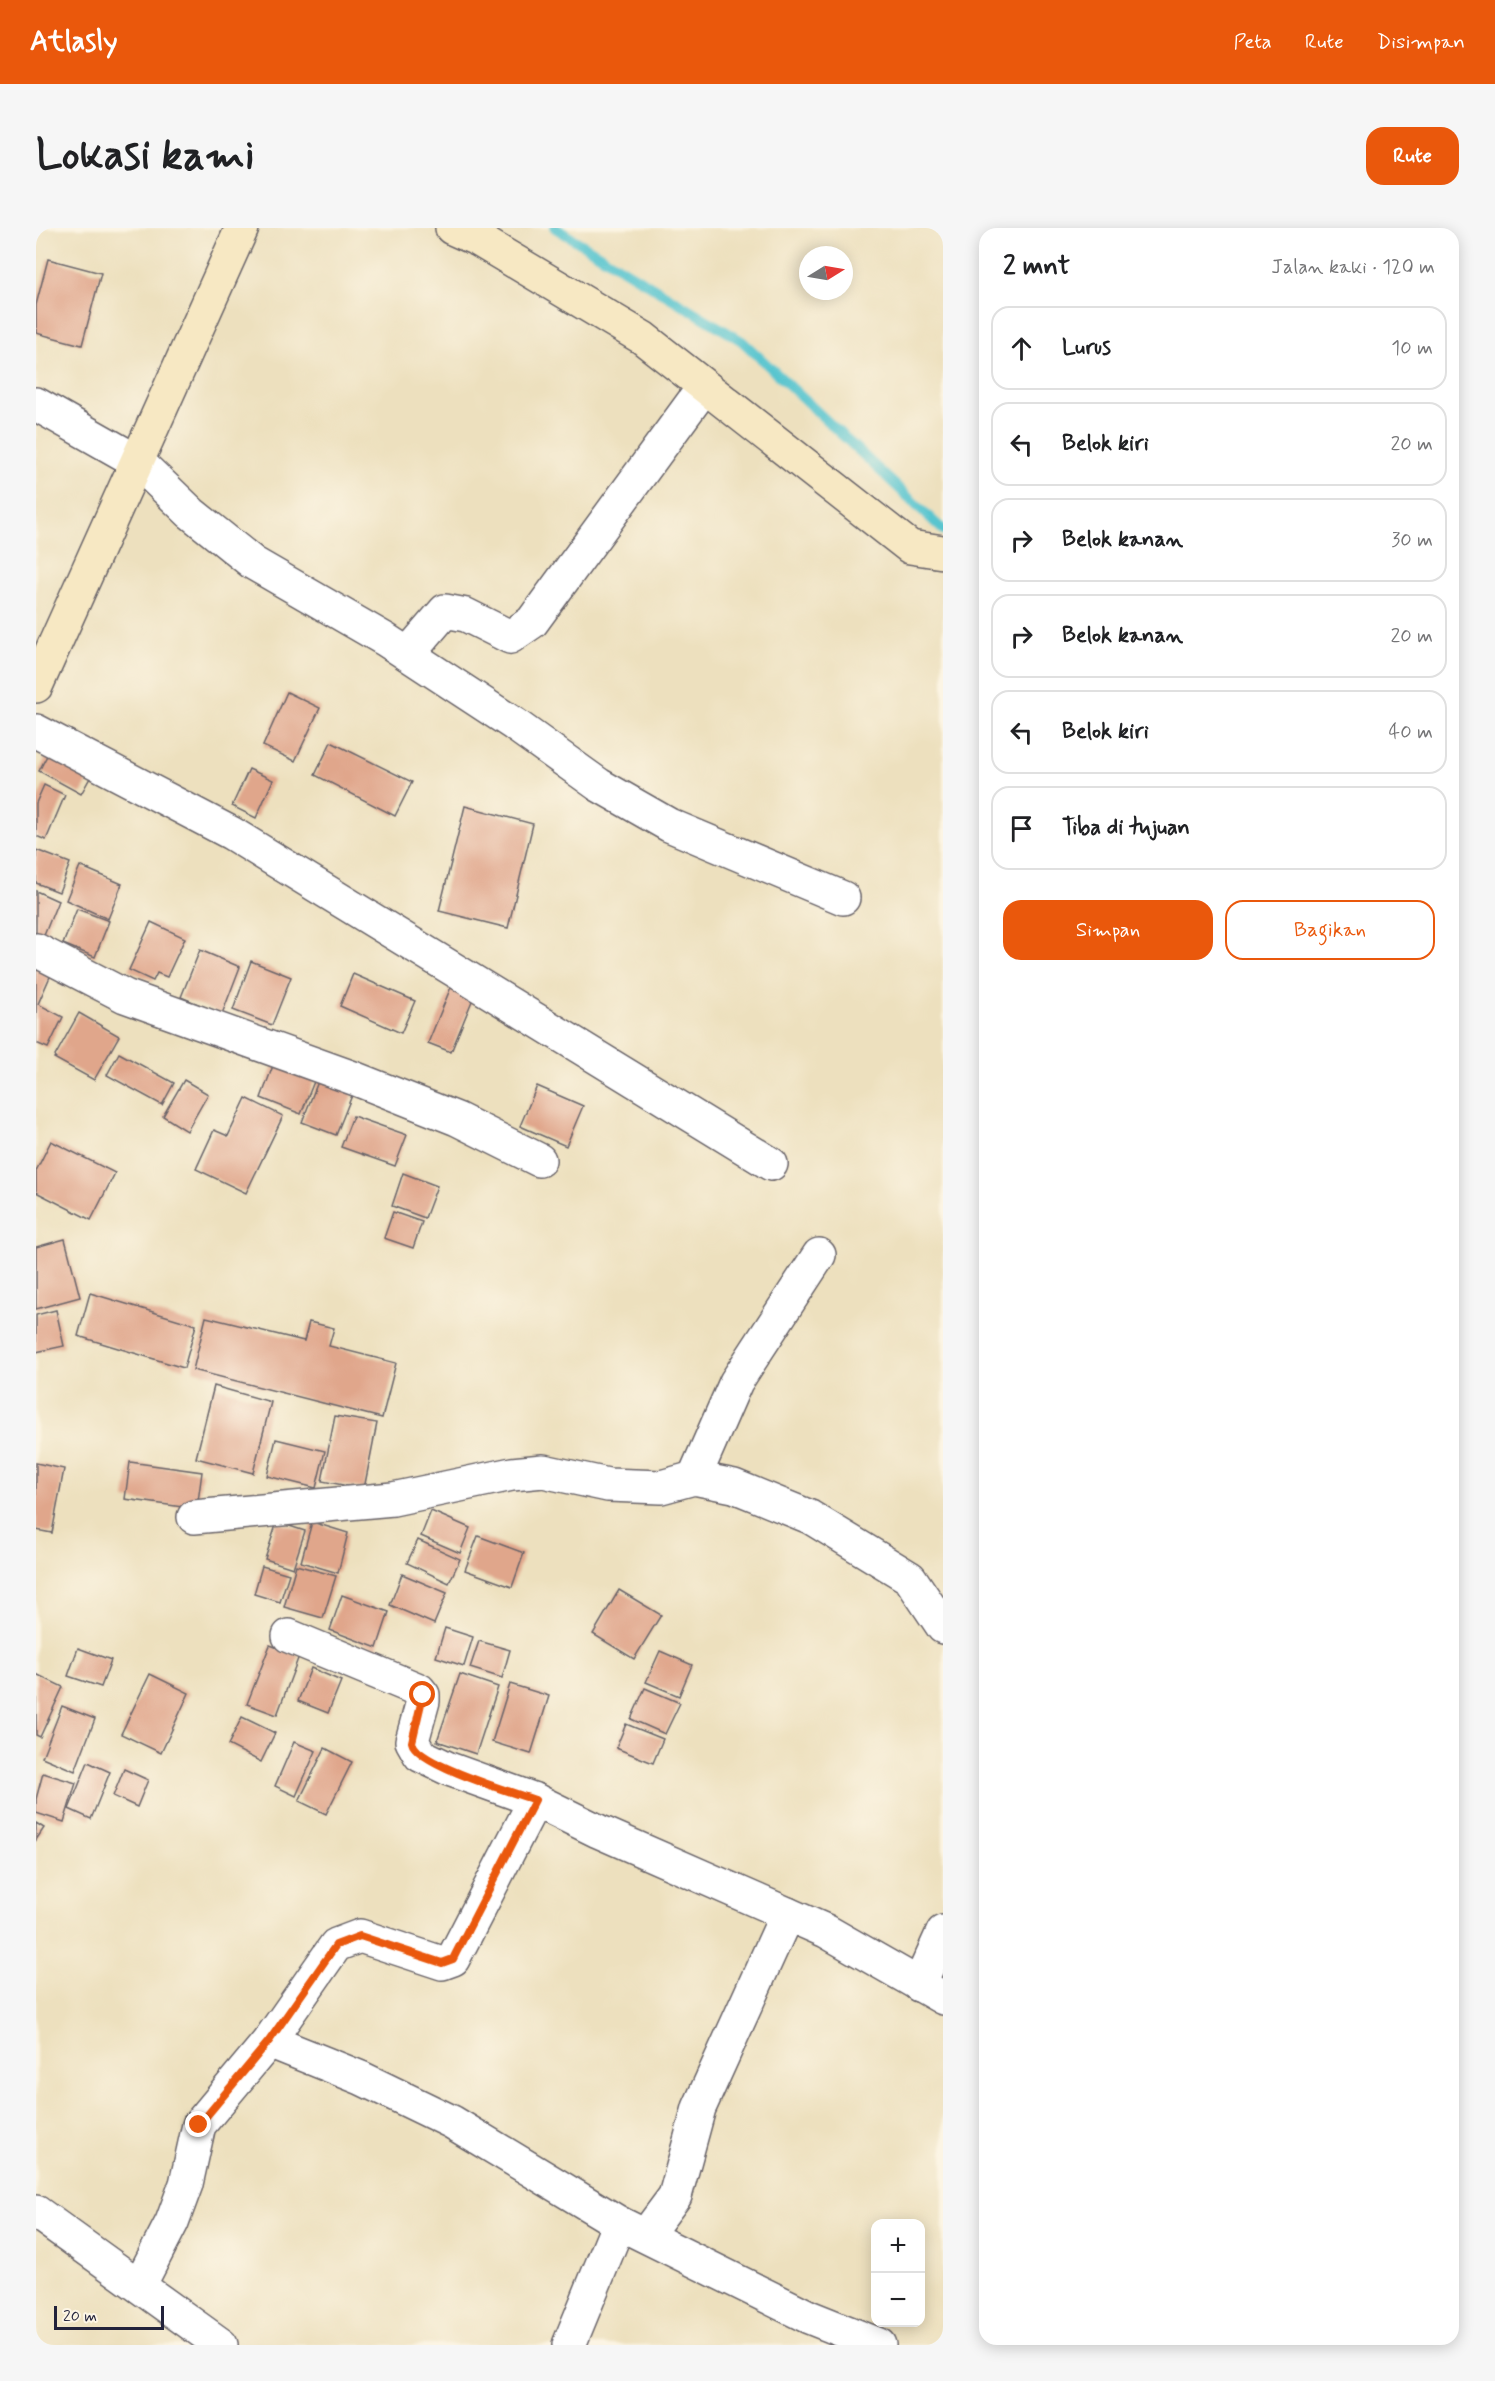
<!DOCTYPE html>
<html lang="id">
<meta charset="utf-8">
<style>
body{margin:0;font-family:Mynerve,sans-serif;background:#f6f6f6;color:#202124}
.controls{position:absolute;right:18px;bottom:18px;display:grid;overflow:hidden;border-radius:12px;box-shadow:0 3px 15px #0003}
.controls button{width:54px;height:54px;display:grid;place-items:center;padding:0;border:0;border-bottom:2px solid #e0e0e0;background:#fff;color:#202124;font:30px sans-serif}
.compass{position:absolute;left:763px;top:18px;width:54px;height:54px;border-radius:50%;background:#fff;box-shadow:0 3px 15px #0003;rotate:79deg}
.scale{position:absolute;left:18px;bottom:15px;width:110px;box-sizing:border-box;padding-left:6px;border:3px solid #22223b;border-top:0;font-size:16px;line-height:21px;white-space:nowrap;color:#22223b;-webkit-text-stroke:4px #fcf5e5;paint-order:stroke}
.stop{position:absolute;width:18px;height:18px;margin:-14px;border:4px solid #ea580c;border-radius:50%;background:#fff}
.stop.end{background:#ea580c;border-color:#fff;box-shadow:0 2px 6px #0008}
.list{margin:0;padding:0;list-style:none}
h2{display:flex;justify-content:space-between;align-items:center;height:78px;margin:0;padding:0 24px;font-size:26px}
h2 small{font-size:20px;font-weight:400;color:#757577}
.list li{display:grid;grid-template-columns:39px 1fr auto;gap:18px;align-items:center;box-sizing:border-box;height:84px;margin:0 12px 12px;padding:0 12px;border:2px solid #e0e0e0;border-radius:18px}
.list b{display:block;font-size:22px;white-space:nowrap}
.list em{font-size:20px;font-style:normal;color:#757577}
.actions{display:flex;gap:12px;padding:18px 24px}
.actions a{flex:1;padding:14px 0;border:2px solid #ea580c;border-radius:18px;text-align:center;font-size:21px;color:#ea580c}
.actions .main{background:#ea580c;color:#fff}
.icon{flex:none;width:33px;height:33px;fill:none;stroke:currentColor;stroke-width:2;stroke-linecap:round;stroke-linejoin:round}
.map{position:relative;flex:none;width:907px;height:2117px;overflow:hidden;border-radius:18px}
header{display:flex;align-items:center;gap:36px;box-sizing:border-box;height:84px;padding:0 30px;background:#ea580c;color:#fff}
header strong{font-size:28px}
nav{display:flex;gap:33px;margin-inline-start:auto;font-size:21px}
.intro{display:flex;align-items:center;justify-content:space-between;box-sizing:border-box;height:144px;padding:0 36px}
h1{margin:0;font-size:42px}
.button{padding:15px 27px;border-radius:18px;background:#ea580c;color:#fff;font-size:21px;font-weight:700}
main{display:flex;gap:36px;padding:0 36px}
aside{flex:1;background:#fff;border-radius:18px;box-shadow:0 3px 15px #0003}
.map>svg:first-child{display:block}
</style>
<header>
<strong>Atlasly</strong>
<nav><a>Peta</a><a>Rute</a><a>Disimpan</a></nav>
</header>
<div class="intro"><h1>Lokasi kami</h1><a class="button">Rute</a></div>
<main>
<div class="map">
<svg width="907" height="2117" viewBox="0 0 907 2117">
<rect width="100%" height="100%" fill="#fcf5e5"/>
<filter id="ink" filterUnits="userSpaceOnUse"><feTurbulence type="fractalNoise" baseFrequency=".0167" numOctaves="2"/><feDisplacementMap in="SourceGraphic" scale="12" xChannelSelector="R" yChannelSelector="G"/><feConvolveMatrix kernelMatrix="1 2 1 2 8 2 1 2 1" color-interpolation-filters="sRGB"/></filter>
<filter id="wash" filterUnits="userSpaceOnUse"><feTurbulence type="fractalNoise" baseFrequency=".008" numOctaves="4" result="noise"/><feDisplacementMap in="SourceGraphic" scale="24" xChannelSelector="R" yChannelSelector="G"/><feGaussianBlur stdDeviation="1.35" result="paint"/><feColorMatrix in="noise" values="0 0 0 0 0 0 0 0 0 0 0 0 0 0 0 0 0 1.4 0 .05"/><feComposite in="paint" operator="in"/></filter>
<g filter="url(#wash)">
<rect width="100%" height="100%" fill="#ede0be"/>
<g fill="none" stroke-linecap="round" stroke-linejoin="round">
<!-- stream -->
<path stroke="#58c5cf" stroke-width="10" d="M519 0 706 113 907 302"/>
</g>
<g id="blocks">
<!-- building -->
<g fill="#e0a68b">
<path d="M12 31 65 45 46 117 0 105V77Z"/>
<path d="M251 464 284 480 259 533 227 518Z"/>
<path d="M295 514 376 554 359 588 279 547Z"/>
<path d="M17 516 60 539 45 566 3 543Z"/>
<path d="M213 541 237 552 220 590 196 578Z"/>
<path d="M8 557 29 567 10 612 0 608V575Z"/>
<path d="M429 578 497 596 472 700 403 683Z"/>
<path d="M0 622 34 635 23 664 0 655Z"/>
<path d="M44 638 86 656 72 691 30 672Z"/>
<path d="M0 663 22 673 7 710 0 707Z"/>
<path d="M41 681 73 693 59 729 27 716Z"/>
<path d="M115 694 149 710 131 749 121 745 117 753 93 742Z"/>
<path d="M164 722 204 739 186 786 145 769Z"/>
<path d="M0 727 20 735 2 776 27 789 12 820 0 815Z"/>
<path d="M215 733 255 749 236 797 197 782Z"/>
<path d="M317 746 379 773 365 805 304 778Z"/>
<path d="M415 759 438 768 415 824 392 815Z"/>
<path d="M43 785 83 808 58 852 18 830Z"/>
<path d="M83 825 138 855 126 877 71 847Z"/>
<path d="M238 835 279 851 265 886 225 870Z"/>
<path d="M287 841 321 855 300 907 266 894Z"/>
<path d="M148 852 172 866 151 903 127 888Z"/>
<path d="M501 858 547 878 530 918 484 898Z"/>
<path d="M210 870 247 888 210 965 160 941 178 902 192 908Z"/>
<path d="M317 888 371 907 359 938 305 919Z"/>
<path d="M15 913 79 945 55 992 0 964V943Z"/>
<path d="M367 945 401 958 389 990 356 978Z"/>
<path d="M357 984 386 994 377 1020 348 1010Z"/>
<path d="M29 1011 44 1069 0 1081V1019Z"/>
<path d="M54 1065 160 1097 148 1140 42 1108Z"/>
<path d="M20 1082 28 1118 0 1124V1087Z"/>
<path d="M170 1089 268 1113 273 1094 298 1100 293 1118 360 1135 346 1190 157 1142Z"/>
<path d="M178 1158 235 1174 217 1245 160 1230Z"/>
<path d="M299 1188 341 1195 328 1261 286 1253Z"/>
<path d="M240 1211 289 1223 280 1260 231 1248Z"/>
<path d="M94 1234 166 1244 161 1281 89 1271Z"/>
<path d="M0 1235 28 1241 16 1305 0 1302Z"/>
<path d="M395 1283 434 1300 424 1325 385 1308Z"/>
<path d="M241 1294 269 1303 257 1340 229 1331Z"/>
<path d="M276 1294 312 1305 302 1345 265 1334Z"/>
<path d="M442 1308 488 1325 476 1359 429 1342Z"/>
<path d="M382 1312 424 1331 413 1355 371 1335Z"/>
<path d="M260 1337 300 1348 287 1390 248 1379Z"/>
<path d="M226 1338 253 1346 244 1374 218 1366Z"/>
<path d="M366 1346 411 1365 398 1396 354 1377Z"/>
<path d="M583 1362 625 1387 598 1431 557 1406Z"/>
<path d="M306 1367 353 1384 341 1420 294 1402Z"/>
<path d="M409 1400 437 1409 428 1438 400 1429Z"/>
<path d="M443 1413 474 1422 466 1450 434 1440Z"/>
<path d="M234 1417 263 1428 241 1487 211 1476Z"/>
<path d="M42 1420 75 1432 65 1459 32 1448Z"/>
<path d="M624 1423 656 1437 643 1468 610 1454Z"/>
<path d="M275 1440 305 1453 292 1485 262 1473Z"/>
<path d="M0 1446 27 1459 4 1509 0 1507Z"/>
<path d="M114 1446 153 1465 125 1525 85 1506Z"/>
<path d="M424 1446 462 1459 440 1526 401 1513Z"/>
<path d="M474 1456 513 1468 495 1526 456 1514Z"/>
<path d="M609 1460 644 1475 629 1506 595 1491Z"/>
<path d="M26 1478 59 1491 39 1543 6 1529Z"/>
<path d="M206 1489 239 1505 225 1534 192 1517Z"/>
<path d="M590 1496 627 1511 617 1535 580 1520Z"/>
<path d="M258 1514 280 1523 260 1568 239 1558Z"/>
<path d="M289 1520 316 1534 290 1586 263 1573Z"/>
<path d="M52 1534 74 1544 55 1591 33 1581Z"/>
<path d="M88 1541 112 1552 101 1579 77 1568Z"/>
<path d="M7 1545 40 1555 28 1594 0 1585V1571Z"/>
<path d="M0 1595 8 1600 0 1612Z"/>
</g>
</g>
</g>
<g filter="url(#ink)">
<use href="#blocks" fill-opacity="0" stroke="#696469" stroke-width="1.5"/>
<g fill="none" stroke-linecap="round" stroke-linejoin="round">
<!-- street casing -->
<g stroke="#696469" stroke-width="36">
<g id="street">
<path d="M0 176 102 234 155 285 217 335 350 412 478 496 563 557 633 597 807 670"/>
<path d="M372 426 409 383 430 387 474 409 496 394 668 159"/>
<path d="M0 503 195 605 735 936"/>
<path d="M0 722 89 768 320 851 421 891 503 932"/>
<path d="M658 1250 700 1154 783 1027"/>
<path d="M158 1289 357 1271 476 1246 507 1243 572 1257 625 1259 658 1250 698 1258 774 1289 874 1350 907 1399"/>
<path d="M253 1408 383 1462 387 1467V1473L376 1513 384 1527 413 1541 499 1572 562 1603 790 1703 907 1770"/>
<path d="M883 1757 907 1704"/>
<path d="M233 1813 325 1850 416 1894 583 1995 773 2089 843 2117"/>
<path d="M0 1984 185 2117"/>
<path d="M610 2007 639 1968 663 1880 751 1686"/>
<path d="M104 2056 136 1994 150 1956 163 1897 233 1813 300 1717 324 1708 406 1735 417 1731 499 1572"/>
<path d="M533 2117 583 1995"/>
</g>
</g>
<!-- secondary casing -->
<g stroke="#696469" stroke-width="36">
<g id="secondary">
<path d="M416 0 443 12 607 110 874 319 907 324"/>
<path d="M0 458 206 0"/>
</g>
</g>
<!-- street -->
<use href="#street" stroke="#fff" stroke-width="33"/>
<!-- secondary -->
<use href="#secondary" stroke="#f7e8c3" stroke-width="33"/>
</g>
</g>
<g fill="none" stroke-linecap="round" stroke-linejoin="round" filter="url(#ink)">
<!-- route -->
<path stroke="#ea580c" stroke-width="8" d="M163 1897 233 1813 300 1717 324 1708 406 1735 417 1731 420 1725 499 1572C475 1564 380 1536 376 1514L387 1467"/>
</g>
</svg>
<div class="controls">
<button>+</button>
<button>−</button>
</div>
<svg class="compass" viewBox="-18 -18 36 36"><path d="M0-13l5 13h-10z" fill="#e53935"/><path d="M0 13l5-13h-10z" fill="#757577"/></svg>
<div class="scale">20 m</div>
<div class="stop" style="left:387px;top:1467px"></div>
<div class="stop end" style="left:163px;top:1897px"></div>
</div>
<aside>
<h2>2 mnt<small>Jalan kaki · 120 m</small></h2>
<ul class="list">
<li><svg class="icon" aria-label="ahead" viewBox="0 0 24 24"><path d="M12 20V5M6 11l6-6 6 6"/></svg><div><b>Lurus</b></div><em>10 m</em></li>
<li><svg class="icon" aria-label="left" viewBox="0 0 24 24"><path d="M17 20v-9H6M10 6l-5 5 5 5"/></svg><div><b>Belok kiri</b></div><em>20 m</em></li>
<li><svg class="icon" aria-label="right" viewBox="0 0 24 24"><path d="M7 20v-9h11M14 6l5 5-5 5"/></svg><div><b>Belok kanan</b></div><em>30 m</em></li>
<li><svg class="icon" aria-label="right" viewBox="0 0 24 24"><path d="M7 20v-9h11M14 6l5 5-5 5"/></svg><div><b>Belok kanan</b></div><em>20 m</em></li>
<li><svg class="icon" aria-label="left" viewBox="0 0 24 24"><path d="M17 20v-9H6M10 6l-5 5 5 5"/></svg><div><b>Belok kiri</b></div><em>40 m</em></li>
<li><svg class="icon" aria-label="arrive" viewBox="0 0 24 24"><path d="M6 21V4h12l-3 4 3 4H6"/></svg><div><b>Tiba di tujuan</b></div></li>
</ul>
<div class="actions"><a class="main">Simpan</a><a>Bagikan</a></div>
</aside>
</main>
